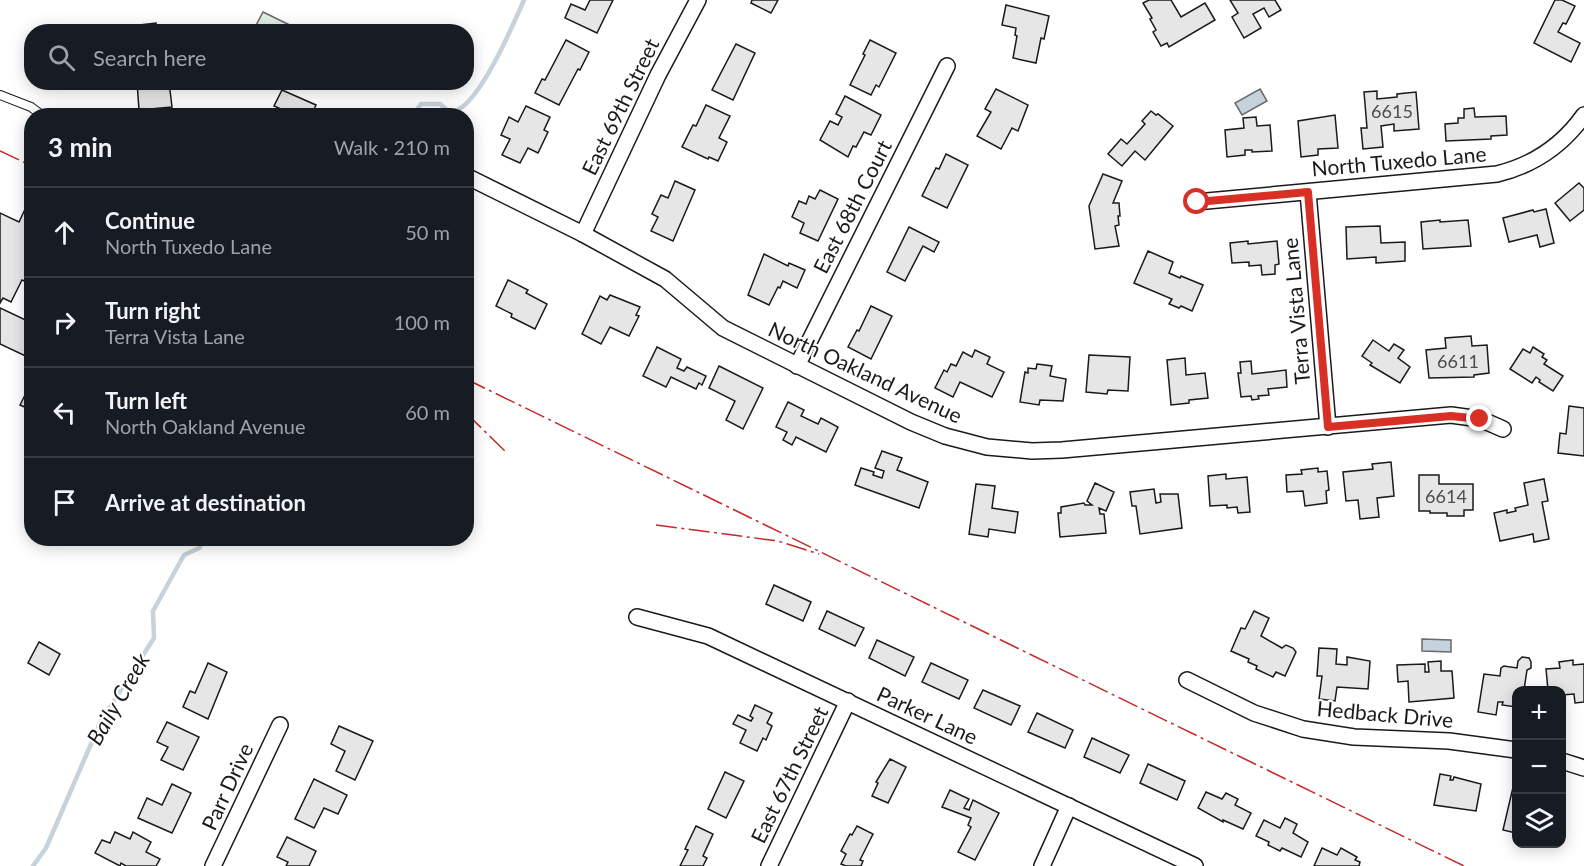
<!DOCTYPE html>
<meta charset="utf-8">
<style>
body{margin:0;font-family:Lato,sans-serif;background:#20242c;color:#f1f3f6}
.controls{position:absolute;right:18px;bottom:18px;display:grid;overflow:hidden;border-radius:12px;box-shadow:0 3px 15px #0003}
.controls button{width:54px;height:54px;display:grid;place-items:center;padding:0;border:0;border-bottom:2px solid #363941;background:#171b24;color:#f1f3f6;font:30px sans-serif}
.stop{position:absolute;width:18px;height:18px;margin:-14px;border:4px solid #d93025;border-radius:50%;background:#fff}
.stop.end{background:#d93025;border-color:#fff;box-shadow:0 2px 6px #0008}
.list{margin:0;padding:0;list-style:none}
h2{display:flex;justify-content:space-between;align-items:center;height:78px;margin:0;padding:0 24px;font-size:26px}
h2 small{font-size:20px;font-weight:400;color:#9ea1a6}
.list li{display:grid;grid-template-columns:39px 1fr auto;gap:18px;align-items:center;box-sizing:border-box;height:90px;padding:0 24px;border-top:2px solid #363941}
.list b{display:block;font-size:22px;white-space:nowrap}
.list p{margin:0;font-size:20px;white-space:nowrap;color:#9ea1a6}
.list em{font-size:20px;font-style:normal;color:#9ea1a6}
.icon{flex:none;width:33px;height:33px;fill:none;stroke:currentColor;stroke-width:2;stroke-linecap:round;stroke-linejoin:round}
.map{position:relative;flex:none;width:1584px;height:866px;overflow:hidden}
.search{position:absolute;background:#171b24;box-shadow:0 3px 15px #0003;left:24px;top:24px;width:450px;height:66px;display:flex;align-items:center;gap:15px;box-sizing:border-box;padding:0 21px;border-radius:24px;color:#9ea1a6;font-size:22px}
.panel{position:absolute;background:#171b24;box-shadow:0 3px 15px #0003;left:24px;top:108px;width:450px;height:438px;border-radius:24px}
.map>svg:first-child{display:block}
</style>
<div class="map">
<svg width="1584" height="866" viewBox="0 0 1584 866">
<rect width="100%" height="100%" fill="#fff"/>
<!-- green -->
<path fill="#e0efe3" stroke="#6a6a6a" stroke-width="1.5" d="M263 12 302 31H253Z"/>
<!-- water -->
<g fill="#c6d2dc" stroke="#6a6a6a" stroke-width="1.5">
<path d="M1260 89 1267 101 1242 115 1235 103Z"/>
<path d="M1422 639 1451 640V652L1422 651Z"/>
</g>
<g fill="none" stroke-linecap="round" stroke-linejoin="round">
<!-- stream -->
<g stroke="#c6d2dc" stroke-width="4.5">
<path d="M421 116 418 108 421 104H440L448 111C449 111 457 110 457 110 481 100 513 25 524 0"/>
<path d="M33 866 46 848 101 721 154 638 153 611 184 555 199 548 205 538"/>
</g>
</g>
<!-- building -->
<g fill="#e6e6e6" stroke="#1a1a1a" stroke-width="1.5">
<path d="M590 0H613L597 33 565 18 571 4 585 10Z"/>
<path d="M752 0H778L771 13 751 3Z"/>
<path d="M1149 0H1171L1181 17 1205 3 1215 20 1169 47 1167 43 1161 46 1153 32 1156 30 1150 19 1152 18 1143 3Z"/>
<path d="M1230 0H1275L1281 10 1269 17 1264 8 1253 14 1261 28 1244 38 1232 17 1238 13Z"/>
<path d="M1555 0H1562L1575 6 1566 24 1563 23 1558 32 1580 43 1571 62 1534 43Z"/>
<path d="M1006 5 1049 16 1044 39 1041 38 1036 63 1013 58 1017 36 1015 35 1016 28 1002 25Z"/>
<path d="M156 23V32H132L131 26Z"/>
<path d="M566 40 589 52 580 70 578 69 559 105 535 93 542 79 545 80Z"/>
<path d="M870 40 896 53 879 87 876 85 871 95 850 85 865 55 863 54Z"/>
<path d="M736 44 755 53 733 100 712 90Z"/>
<path d="M137 82H169L172 107 139 110Z"/>
<path d="M996 89 1028 105 1018 131 1012 128 1001 149 977 136 991 112 985 109Z"/>
<path d="M282 90 316 105 311 116H281L283 110 274 106Z"/>
<path d="M1377 91V99L1397 97V94L1416 92 1419 129 1394 131V124L1381 126 1383 147 1363 149 1361 128H1367L1364 92Z"/>
<path d="M845 96 881 115 871 135 864 132 856 147 853 146 848 157 820 140 830 121 838 125 842 117 836 114Z"/>
<path d="M706 105 730 116 719 138 727 142 718 161 709 157 708 159 682 147 693 125 696 126Z"/>
<path d="M526 106 550 117 544 130 548 132 538 153 528 148 520 163 502 155 510 139 501 135 509 117 518 122Z"/>
<path d="M1474 108 1475 117 1506 116 1507 135 1491 136V139L1446 141 1445 124 1458 123V118H1464V109Z"/>
<path d="M1151 111 1156 115 1158 114 1173 126 1145 160 1135 151 1122 166 1108 154 1121 139 1127 144 1145 124 1142 121Z"/>
<path d="M1335 115 1338 148 1318 149V155L1301 157 1298 121Z"/>
<path d="M1256 117 1257 126 1270 125 1272 151 1252 152V150H1245V155L1227 157 1225 130 1244 128 1243 118Z"/>
<path d="M946 154 968 165 947 208 922 196 936 168 939 169Z"/>
<path d="M1103 174 1122 181 1113 203H1119L1120 216H1118L1119 225 1115 226 1119 246 1095 249 1089 206Z"/>
<path d="M675 181 695 190 673 241 651 231 658 217 652 214 661 195 668 198Z"/>
<path d="M1579 183 1584 188V210L1570 221 1555 203Z"/>
<path d="M820 190 838 199 818 241 800 233 804 223 792 217 799 201 806 204 809 196 815 199Z"/>
<path d="M29 201 32 202V237L29 243 32 244V273L27 282 22 280 11 302 3 298 0 303V213L19 222Z"/>
<path d="M1546 209 1554 243 1540 247 1537 235 1509 242 1503 218 1533 210 1534 212Z"/>
<path d="M1440 220V222L1468 220 1471 246 1423 249 1421 222Z"/>
<path d="M1380 226 1381 243 1405 242V261L1376 263V257L1347 259 1346 227Z"/>
<path d="M909 227 939 242 934 252 923 246 905 281 887 272Z"/>
<path d="M1248 241V244L1277 241 1279 264 1275 265V274L1262 275 1261 265 1249 266V262L1232 263 1230 243Z"/>
<path d="M1148 251 1173 262 1169 273 1180 278 1181 276 1203 285 1192 311 1181 306 1179 308 1169 304 1172 299 1134 283Z"/>
<path d="M764 254 788 266 789 263 805 270 797 288 783 281 780 288 778 287 769 305 748 295Z"/>
<path d="M508 280 528 290 526 293 547 304 535 329 511 317 512 314 496 306Z"/>
<path d="M610 295 640 307 636 315 639 316 629 336 610 327 601 344 582 334 600 296 607 300Z"/>
<path d="M871 306 892 316 871 359 848 347 857 330 859 331Z"/>
<path d="M0 308 32 323V359L0 344Z"/>
<path d="M1471 336 1472 346 1487 345 1489 373 1474 375V377L1429 378 1426 350 1446 348 1445 338Z"/>
<path d="M1373 340 1389 351 1394 344 1404 350 1398 358 1410 367 1400 383 1370 365 1372 363 1362 356Z"/>
<path d="M657 347 681 359 677 368 684 371 687 367 706 376 702 385 699 383 696 389 671 377 666 387 643 376Z"/>
<path d="M1533 347 1544 354 1542 357 1547 360 1544 364 1563 376 1553 391 1539 382 1540 380 1536 377 1532 383 1510 369 1523 349 1530 353Z"/>
<path d="M975 350 990 357 987 364 1004 372 992 397 960 382 953 397 935 388 944 370 947 372 951 364 956 366 963 352 972 357Z"/>
<path d="M1089 355 1130 357 1128 391 1108 390 1107 394 1086 392Z"/>
<path d="M1185 358 1186 375 1205 373 1208 398 1189 400V403L1171 405 1167 360Z"/>
<path d="M1251 361 1252 374 1286 370 1287 387 1268 389 1269 395 1258 396 1259 399 1252 400 1251 396 1241 397 1238 373H1241L1240 362Z"/>
<path d="M1037 364 1052 366 1050 376 1066 379 1063 401 1040 400 1039 405 1020 402 1025 372 1028 373V368L1036 369Z"/>
<path d="M719 366 763 388 743 429 726 420 735 401 709 388Z"/>
<path d="M32 381V410L20 405Z"/>
<path d="M788 402 804 410 801 416 818 424 821 418 838 427 826 452 796 437 792 445 783 440 787 432 776 427Z"/>
<path d="M1569 406 1584 408V456L1558 453 1560 433 1566 434Z"/>
<path d="M882 451 902 458 897 470 928 482 919 508 855 485 861 468 874 472 873 475 882 478 884 471 875 468Z"/>
<path d="M1391 462 1394 496 1377 498 1379 517 1360 519 1358 500 1346 501 1343 472 1373 469 1372 464Z"/>
<path d="M1318 468V472L1327 471 1329 490 1326 491 1327 503 1305 506 1303 491 1287 492 1286 475 1302 474 1301 470Z"/>
<path d="M1226 474V479L1247 477 1250 512 1238 513 1237 507 1227 508V505L1210 506 1208 476Z"/>
<path d="M1419 475H1439V484H1473V510H1464V516H1447V513H1430V511H1419Z"/>
<path d="M1544 479 1548 501 1542 502 1549 539 1534 542 1533 534 1500 541 1494 513 1507 510V513L1516 511 1515 508 1528 505 1524 483Z"/>
<path d="M1095 483 1114 492 1106 511 1099 508 1100 514H1104L1106 533 1060 537 1058 513H1061V507L1084 503 1085 505H1092L1087 501Z"/>
<path d="M976 484 995 486 992 508 1018 512 1015 533 989 529 988 537 969 534Z"/>
<path d="M1154 489 1156 503 1161 502 1160 494H1178L1182 528 1140 534 1136 506H1132L1130 492Z"/>
<path d="M774 585 811 602 803 621 766 604Z"/>
<path d="M827 611 864 628 855 646 819 629Z"/>
<path d="M1254 611 1269 618 1261 636 1282 648 1286 645 1293 648 1296 652 1285 676 1276 672 1273 677 1256 669 1257 666 1248 662 1249 659 1231 651 1241 628 1245 629Z"/>
<path d="M877 640 914 657 905 676 869 658Z"/>
<path d="M39 642 60 654 49 675 28 663Z"/>
<path d="M1319 648 1337 649 1336 664 1347 665V657L1370 661 1368 689 1337 687 1335 701 1319 699 1322 676H1317Z"/>
<path d="M1522 657 1529 658 1531 662V668L1527 670 1524 690H1516V707L1502 705 1503 702H1498L1496 715 1478 712 1484 674 1500 676 1501 668 1504 666 1517 668 1518 661Z"/>
<path d="M1573 660V665L1584 664V702L1575 703 1574 694 1562 695V690H1548L1546 669 1560 668 1559 662Z"/>
<path d="M1441 661V671H1452L1454 698 1409 702 1408 681 1398 682 1397 665 1425 664V672H1429L1428 662Z"/>
<path d="M208 663 227 672 208 719 183 707 190 691 195 693Z"/>
<path d="M931 663 968 680 959 699 922 682Z"/>
<path d="M983 690 1020 706 1011 725 974 708Z"/>
<path d="M755 705 772 713 767 723 772 726 766 740 763 738 757 751 740 743 746 730 733 724 738 715 751 721 753 718 750 716Z"/>
<path d="M1037 713 1073 730 1065 748 1028 732Z"/>
<path d="M167 722 199 737 183 770 161 760 168 747 157 742Z"/>
<path d="M339 726 373 741 355 780 336 771 345 751 331 744Z"/>
<path d="M1092 738 1129 755 1120 773 1084 757Z"/>
<path d="M890 759 906 767 888 803 872 796 878 783 876 782Z"/>
<path d="M1148 764 1185 781 1177 800 1140 783Z"/>
<path d="M725 772 744 781 726 818 708 809Z"/>
<path d="M1440 774 1451 776 1450 780H1453L1454 777 1481 784 1476 811 1434 805Z"/>
<path d="M314 779 347 795 338 814 324 808 314 828 295 819Z"/>
<path d="M1514 783 1516 784V833L1503 830Z"/>
<path d="M172 784 191 793 172 833 138 818 147 798 162 805Z"/>
<path d="M950 790 969 799 964 808 969 810 973 800 999 813 975 860 958 852 971 827 968 825 971 818 942 807Z"/>
<path d="M1206 792 1222 799 1226 793 1238 799 1235 805 1251 813 1243 829 1223 820V822L1198 808Z"/>
<path d="M1285 818 1297 824 1293 833 1308 842 1301 857 1282 848 1280 851 1268 845 1269 842 1256 836 1264 820 1280 828Z"/>
<path d="M696 826 713 834 703 856 707 858 703 866H680L688 850 685 849Z"/>
<path d="M857 826 873 834 860 860 863 861 861 866H846L841 864 846 854 841 851 850 834 852 835Z"/>
<path d="M115 832 130 839 133 832 151 842 146 852 160 859 156 866H126L121 863 120 866 95 853 102 840 110 843Z"/>
<path d="M287 837 316 851 309 866H286L288 862 277 857Z"/>
<path d="M1322 848 1337 855 1341 848 1357 857 1355 860 1360 862 1359 866H1314Z"/>
</g>
<g fill="none" stroke-linecap="round" stroke-linejoin="round">
<!-- service casing -->
<g stroke="#1a1a1a" stroke-width="10">
<path id="service" d="M0 95 31 107 43 116"/>
</g>
<!-- minor casing -->
<g stroke="#1a1a1a" stroke-width="18">
<g id="minor">
<path d="M466 176 583 234 665 279 723 328 911 422 945 436 987 447 1032 451 1062 450 1451 415 1480 419 1503 429"/>
<path d="M1308 192 1328 427"/>
<path d="M1196 202 1497 174C1534 165 1562 146 1584 115"/>
<path d="M583 234 658 75 698 0"/>
<path d="M797 366 947 66"/>
<path d="M637 617 708 636 1195 866"/>
<path d="M1187 680 1254 713 1303 729 1354 737 1449 741 1516 750"/>
<path d="M1562 761 1584 768"/>
<path d="M213 866 280 725"/>
<path d="M769 866 848 701"/>
<path d="M1042 866 1069 806"/>
</g>
</g>
<!-- service -->
<use href="#service" stroke="#fff" stroke-width="8"/>
<!-- minor -->
<use href="#minor" stroke="#fff" stroke-width="15"/>
<!-- power -->
<g stroke="#c62828" stroke-width="1.5" stroke-dasharray="21 4.5 3 4.5" stroke-linecap="butt">
<path d="M0 151 32 166"/>
<path d="M466 379 1464 866"/>
<path d="M466 413 505 451"/>
<path d="M656 525 778 541 819 554"/>
</g>
</g>
<g fill="none" stroke-linecap="round" stroke-linejoin="round">
<!-- route -->
<path stroke="#d93025" stroke-width="8" d="M1197 202 1308 192 1328 427 1451 416 1480 419"/>
</g>
<g text-anchor="middle" stroke-width="4.5" stroke-linejoin="round" paint-order="stroke">
<!-- number labels -->
<g font-size="18" fill="#4d4d4d">
<text x="1392" y="118">6615</text>
<text x="1458" y="368">6611</text>
<text x="1446" y="503">6614</text>
</g>
<!-- street labels -->
<g font-size="21" fill="#1a1a1a" stroke="#fff">
<text transform="translate(621 107) rotate(-64)" y="7">East 69th Street</text>
<text transform="translate(1399 162) rotate(-5)" y="7">North Tuxedo Lane</text>
<text transform="translate(853 207) rotate(-63)" y="7">East 68th Court</text>
<text transform="translate(1297 311) rotate(-95)" y="7">Terra Vista Lane</text>
<text transform="translate(865 373) rotate(25)" y="7">North Oakland Avenue</text>
<text transform="translate(1385 715) rotate(5)" y="7">Hedback Drive</text>
<text transform="translate(927 716) rotate(25)" y="7">Parker Lane</text>
<text transform="translate(790 775) rotate(-64)" y="7">East 67th Street</text>
<text transform="translate(228 787) rotate(-65)" y="7">Parr Drive</text>
</g>
<!-- water labels -->
<g font-size="22" font-style="italic" fill="#1a1a1a" stroke="#fff">
<text transform="translate(118 699) rotate(-60)" y="8">Baily Creek</text>
</g>
</g>
</svg>
<div class="controls">
<button>+</button>
<button>−</button>
<button><svg class="icon" aria-label="layers" viewBox="0 0 24 24"><path d="M12 4l9 5-9 5-9-5zM3 14l9 5 9-5"/></svg></button>
</div>
<div class="stop" style="left:1197px;top:202px"></div>
<div class="stop end" style="left:1480px;top:419px"></div>
<div class="search"><svg class="icon" aria-label="search" viewBox="0 0 24 24"><circle cx="10" cy="10" r="6"/><path d="M15 15l6 6"/></svg>Search here</div>
<section class="panel">
<h2>3 min<small>Walk · 210 m</small></h2>
<ul class="list">
<li><svg class="icon" aria-label="ahead" viewBox="0 0 24 24"><path d="M12 20V5M6 11l6-6 6 6"/></svg><div><b>Continue</b><p>North Tuxedo Lane</p></div><em>50 m</em></li>
<li><svg class="icon" aria-label="right" viewBox="0 0 24 24"><path d="M7 20v-9h11M14 6l5 5-5 5"/></svg><div><b>Turn right</b><p>Terra Vista Lane</p></div><em>100 m</em></li>
<li><svg class="icon" aria-label="left" viewBox="0 0 24 24"><path d="M17 20v-9H6M10 6l-5 5 5 5"/></svg><div><b>Turn left</b><p>North Oakland Avenue</p></div><em>60 m</em></li>
<li><svg class="icon" aria-label="arrive" viewBox="0 0 24 24"><path d="M6 21V4h12l-3 4 3 4H6"/></svg><div><b>Arrive at destination</b></div></li>
</ul>
</section>
</div>
